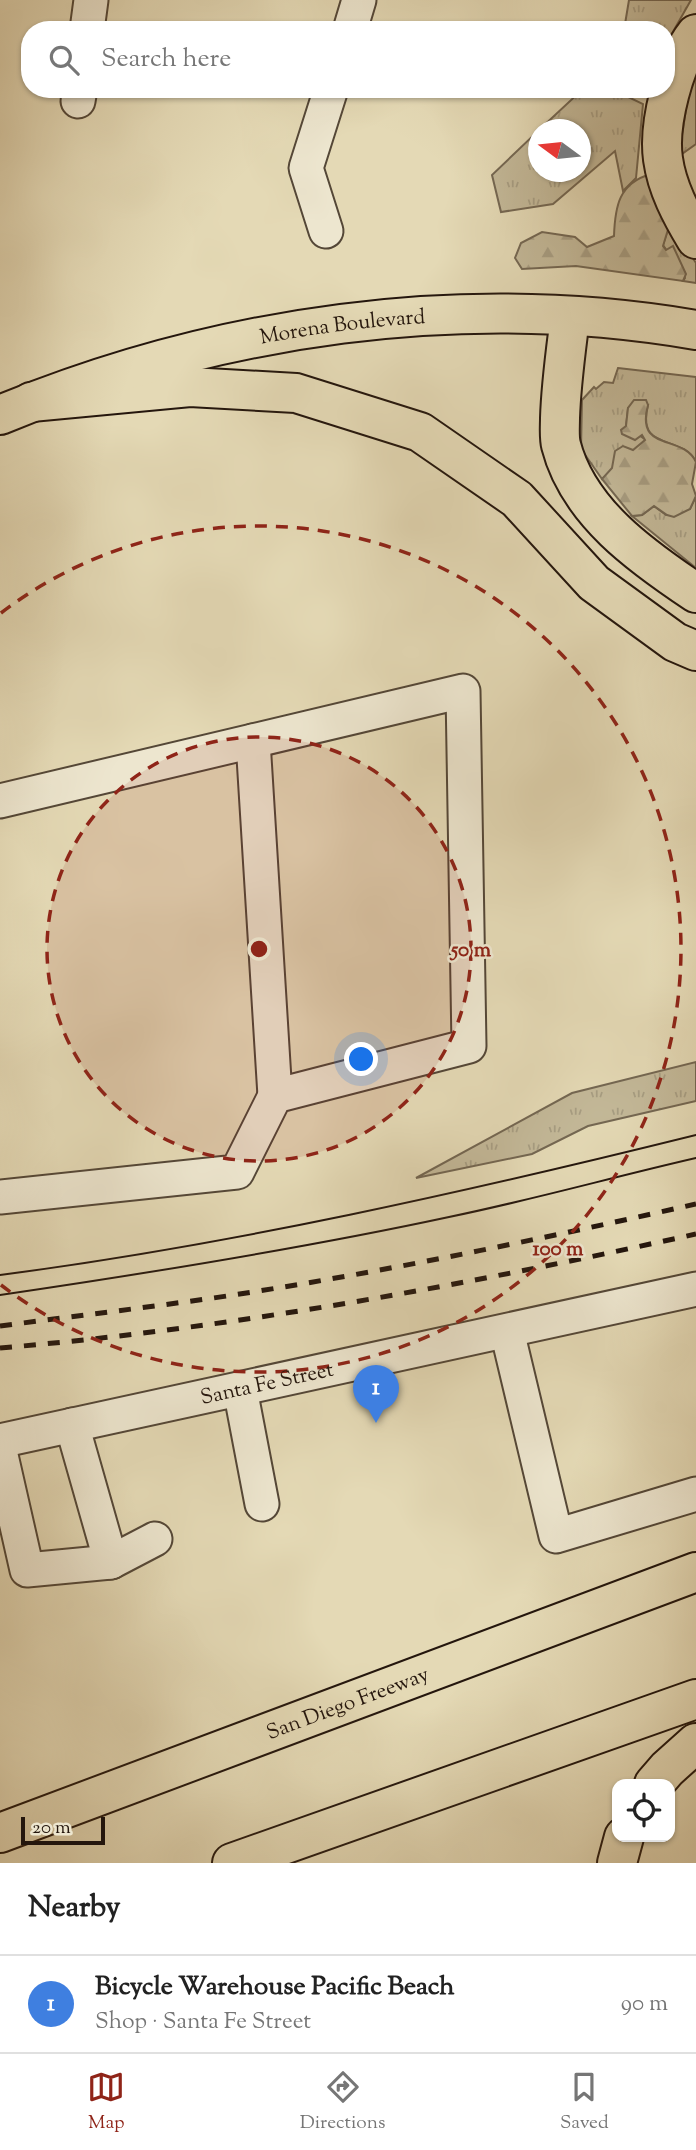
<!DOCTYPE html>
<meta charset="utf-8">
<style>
body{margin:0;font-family:"Sorts Mill Goudy",serif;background:#f6f6f6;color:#222}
.controls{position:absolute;right:21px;bottom:21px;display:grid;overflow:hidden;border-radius:14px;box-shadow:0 2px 5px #0004}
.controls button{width:63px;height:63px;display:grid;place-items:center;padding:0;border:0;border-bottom:2px solid #e0e0e0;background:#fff;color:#222;font:35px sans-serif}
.compass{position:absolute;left:528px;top:119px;width:63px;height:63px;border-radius:50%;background:#fff;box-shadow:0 2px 5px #0004;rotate:285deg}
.scale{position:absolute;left:21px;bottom:18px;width:84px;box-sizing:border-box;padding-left:7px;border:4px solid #24160d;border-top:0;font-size:19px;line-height:24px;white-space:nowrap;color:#24160d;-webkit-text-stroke:5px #ede6cf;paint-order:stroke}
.you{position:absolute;left:362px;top:1060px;width:24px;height:24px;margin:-18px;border:5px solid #fff;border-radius:50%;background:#1a73e8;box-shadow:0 0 0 10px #1a73e833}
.badge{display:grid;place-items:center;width:46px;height:46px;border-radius:50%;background:#8f2418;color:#fff;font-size:23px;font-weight:700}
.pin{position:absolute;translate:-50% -58px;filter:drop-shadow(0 2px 4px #0008)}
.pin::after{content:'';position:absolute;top:37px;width:24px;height:21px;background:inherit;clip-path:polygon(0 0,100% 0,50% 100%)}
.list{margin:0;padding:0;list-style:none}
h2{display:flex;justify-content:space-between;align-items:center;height:91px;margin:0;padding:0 28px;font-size:30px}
h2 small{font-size:23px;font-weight:400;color:#767676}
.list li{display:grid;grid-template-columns:46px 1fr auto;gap:21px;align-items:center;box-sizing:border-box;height:98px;padding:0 28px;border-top:2px solid #e0e0e0}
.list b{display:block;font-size:26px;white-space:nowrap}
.list p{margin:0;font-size:23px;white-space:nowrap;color:#767676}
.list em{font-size:23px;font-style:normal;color:#767676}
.icon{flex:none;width:38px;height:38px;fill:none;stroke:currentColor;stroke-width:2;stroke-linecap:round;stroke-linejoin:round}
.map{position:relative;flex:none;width:696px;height:1863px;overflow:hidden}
.search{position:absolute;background:#fff;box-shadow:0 2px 5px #0004;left:21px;right:21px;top:21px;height:77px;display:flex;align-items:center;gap:18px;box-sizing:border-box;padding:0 24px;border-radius:28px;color:#767676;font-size:26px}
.sheet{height:189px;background:#fff}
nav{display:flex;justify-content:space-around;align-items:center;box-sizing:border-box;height:98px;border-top:2px solid #e0e0e0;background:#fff;font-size:19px;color:#767676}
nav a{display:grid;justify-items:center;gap:4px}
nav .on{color:#8f2418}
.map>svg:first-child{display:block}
</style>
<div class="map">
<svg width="696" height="1863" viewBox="0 0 696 1863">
<defs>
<pattern id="grass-tufts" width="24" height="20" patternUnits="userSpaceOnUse" patternTransform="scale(1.75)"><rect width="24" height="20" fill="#c3b898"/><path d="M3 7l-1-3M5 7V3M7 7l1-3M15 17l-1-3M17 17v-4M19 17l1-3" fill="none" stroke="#a79d82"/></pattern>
<pattern id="forest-firs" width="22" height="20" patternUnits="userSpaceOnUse" patternTransform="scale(1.75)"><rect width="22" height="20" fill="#c3b898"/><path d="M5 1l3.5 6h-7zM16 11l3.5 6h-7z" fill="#a79d82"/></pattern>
</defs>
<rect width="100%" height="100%" fill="#e4d9b5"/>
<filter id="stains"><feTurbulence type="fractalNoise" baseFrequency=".00286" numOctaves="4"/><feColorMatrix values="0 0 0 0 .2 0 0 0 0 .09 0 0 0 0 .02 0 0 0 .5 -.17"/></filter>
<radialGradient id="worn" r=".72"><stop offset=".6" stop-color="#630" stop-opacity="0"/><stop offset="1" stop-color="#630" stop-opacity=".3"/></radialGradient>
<!-- grass -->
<g fill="url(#grass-tufts)" stroke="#746752" stroke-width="2">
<path d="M629 0H691L666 44V30H624Z"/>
<path d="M696 51V144L679 156 694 55Z"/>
<path d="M583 89H633L626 96 643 104 636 178 623 191 615 151 553 204 501 212 492 175 538 131V172H580V130L540 129Z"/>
<path d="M670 223 696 263V283L683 281 685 278 663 245Z"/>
<path d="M618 368 696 377V462C682 433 636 453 648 405L628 408 626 426 646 440 602 479 581 449 582 400 594 387 596 389 604 382 613 383Z"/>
<path d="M696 496V568L632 516 642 515 654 506 666 515 690 509Z"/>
<path d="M696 1062V1101L588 1126 532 1154 416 1178 572 1093Z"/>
</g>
<!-- forest -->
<g fill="url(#forest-firs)" stroke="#746752" stroke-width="2">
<path d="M651 174 670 223 663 246 666 250 673 246 686 274 683 281 576 266 522 269 515 258 521 243 542 232 575 237 587 247 614 236C615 206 619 183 651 174Z"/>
<path d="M634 400H646L648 405C635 453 682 433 696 462L692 484 696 496 690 509 674 517 667 515 654 506 642 515 632 516 602 479 612 468 615 451 623 446 633 450 645 440 642 435 635 440 622 434 621 430 626 426 628 408Z"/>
</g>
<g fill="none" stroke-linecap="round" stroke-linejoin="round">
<!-- minor casing -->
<g stroke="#544737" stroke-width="37">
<g id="minor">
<path d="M87 30 91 0"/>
<path d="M350 30 359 0"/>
<path d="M78 101 80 89"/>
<path d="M326 231 306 168 331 89"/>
<path d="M253 741 275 1096"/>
<path d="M0 801 463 691 469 1046 275 1096 237 1172 0 1197"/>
<path d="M507 1331 556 1536 696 1494"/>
<path d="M240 1389 262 1504"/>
<path d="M72 1425 111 1562"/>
<path id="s1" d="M0 1441 696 1289"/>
<path d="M0 1451 27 1570 111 1562 155 1539"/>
</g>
</g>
<!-- major casing -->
<g stroke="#24160d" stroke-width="42">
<g id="major">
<path d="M696 34C674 62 658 124 663 159 667 188 681 214 696 239"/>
<path d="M570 317C566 350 561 384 560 418 560 427 559 437 561 445 578 512 642 557 696 593"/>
<path d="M31 402 190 387 296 393 420 432 517 499 594 583 675 642 696 651"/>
<path id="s2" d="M0 415C218 325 462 290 696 330"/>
</g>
</g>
<!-- highway casing -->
<g stroke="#24160d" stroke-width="42">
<g id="highway">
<path d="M654 1784 667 1769 696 1743"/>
<path id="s3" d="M0 1833 696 1572"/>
<path d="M232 1863 696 1699"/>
<path d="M617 1863 624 1837"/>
</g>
</g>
<!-- minor -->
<use href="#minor" stroke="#ede6cf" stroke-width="33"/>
<!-- major -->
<use href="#major" stroke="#e4d9b5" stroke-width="38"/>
<!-- highway -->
<use href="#highway" stroke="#e4d9b5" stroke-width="38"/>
<!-- tram -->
<g stroke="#24160d" stroke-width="2">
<path d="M0 1275C235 1244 466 1192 696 1135"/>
<path d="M0 1295C150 1273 300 1249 449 1217 532 1200 613 1177 696 1158"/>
</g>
<!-- rail -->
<g stroke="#24160d" stroke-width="5" stroke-dasharray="12 12" stroke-linecap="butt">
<path d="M0 1326C76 1316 151 1307 227 1296 384 1272 541 1239 696 1204"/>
<path d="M0 1348C235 1328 466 1285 696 1234"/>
</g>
</g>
<!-- distance rings -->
<circle cx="259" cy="949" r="212" fill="#8f2418" fill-opacity=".12"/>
<g fill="none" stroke="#8f2418" stroke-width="3.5" stroke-dasharray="12 9">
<circle cx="259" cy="949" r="212"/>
<path d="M1 613A423 423 0 1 1 1 1285"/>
</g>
<g text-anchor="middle" stroke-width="5" stroke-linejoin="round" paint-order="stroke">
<!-- street labels -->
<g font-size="21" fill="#24160d" stroke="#ede6cf">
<text dy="7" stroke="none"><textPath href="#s2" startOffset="355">Morena Boulevard</textPath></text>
<text dy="7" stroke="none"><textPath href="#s1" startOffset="273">Santa Fe Street</textPath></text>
<text dy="7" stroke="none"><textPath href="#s3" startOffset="371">San Diego Freeway</textPath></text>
</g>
</g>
<circle cx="259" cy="949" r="10" fill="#8f2418" stroke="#ede6cf" stroke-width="3.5"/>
<g font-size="21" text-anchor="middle" font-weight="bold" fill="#8f2418" stroke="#ede6cf" stroke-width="5" stroke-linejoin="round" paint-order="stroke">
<text x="471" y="956">50 m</text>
<text x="558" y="1255">100 m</text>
</g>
<rect width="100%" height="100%" filter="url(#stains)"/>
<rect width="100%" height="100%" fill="url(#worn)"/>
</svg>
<div class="controls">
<button><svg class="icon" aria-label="locate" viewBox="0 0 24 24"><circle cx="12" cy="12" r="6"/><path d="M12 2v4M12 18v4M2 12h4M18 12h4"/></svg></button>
</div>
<svg class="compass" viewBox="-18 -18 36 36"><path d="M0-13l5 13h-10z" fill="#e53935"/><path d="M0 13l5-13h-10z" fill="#767676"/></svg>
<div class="scale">20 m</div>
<div class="you"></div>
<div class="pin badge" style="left:376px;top:1423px;background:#3f7fe0">1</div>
<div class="search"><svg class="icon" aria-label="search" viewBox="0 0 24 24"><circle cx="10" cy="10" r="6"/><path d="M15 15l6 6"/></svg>Search here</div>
</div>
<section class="sheet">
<h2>Nearby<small></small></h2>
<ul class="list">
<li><span class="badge" style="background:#3f7fe0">1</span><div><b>Bicycle Warehouse Pacific Beach</b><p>Shop · Santa Fe Street</p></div><em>90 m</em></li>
</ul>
</section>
<nav>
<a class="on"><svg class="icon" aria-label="map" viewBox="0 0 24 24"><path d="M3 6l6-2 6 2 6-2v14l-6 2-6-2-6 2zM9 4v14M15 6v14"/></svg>Map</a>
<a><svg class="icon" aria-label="directions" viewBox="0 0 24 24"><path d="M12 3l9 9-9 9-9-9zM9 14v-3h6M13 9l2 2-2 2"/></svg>Directions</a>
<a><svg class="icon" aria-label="saved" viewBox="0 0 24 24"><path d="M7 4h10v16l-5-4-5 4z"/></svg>Saved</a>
</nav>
